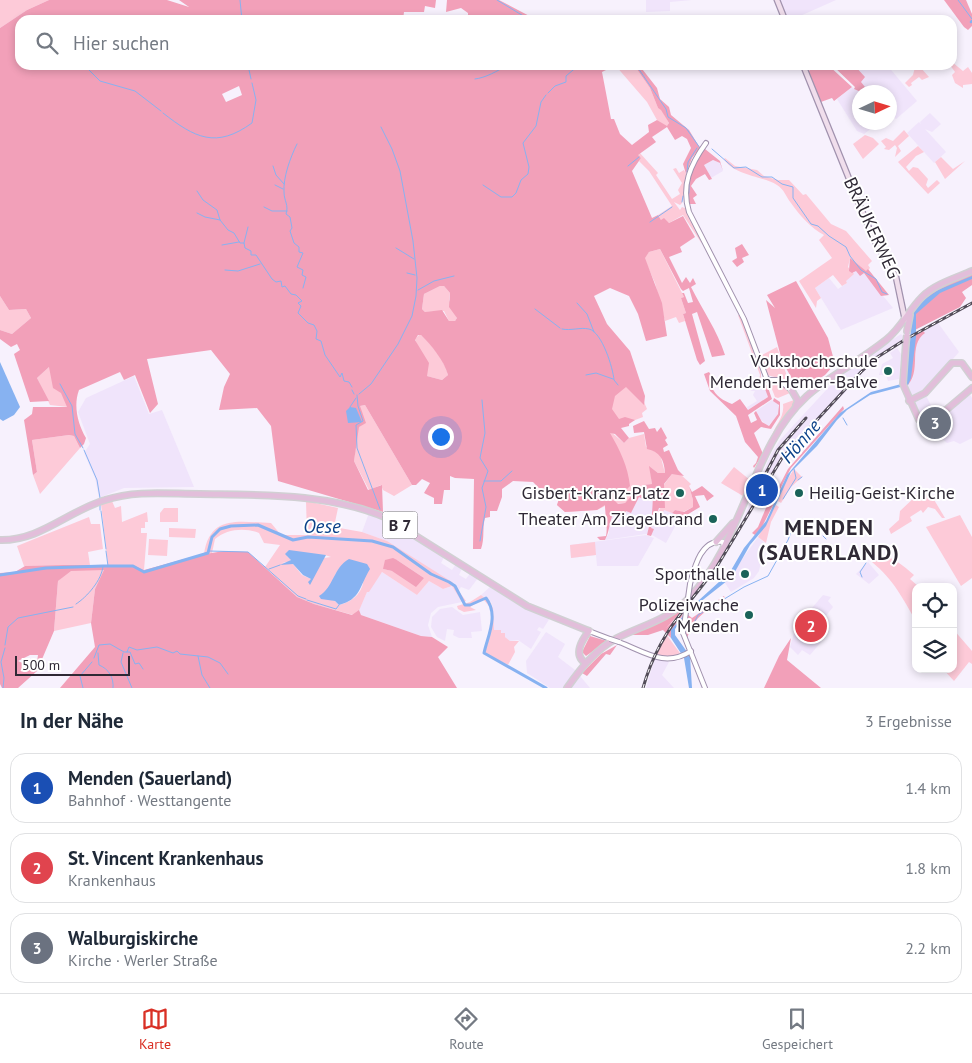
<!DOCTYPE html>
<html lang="de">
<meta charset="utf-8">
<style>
body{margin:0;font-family:"PT Sans",sans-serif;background:#f6f6f7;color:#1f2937}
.controls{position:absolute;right:15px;bottom:15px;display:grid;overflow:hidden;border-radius:10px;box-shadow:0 2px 8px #0003}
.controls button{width:45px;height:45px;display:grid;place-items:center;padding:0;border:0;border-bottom:1px solid #e0e1e3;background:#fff;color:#1f2937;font:25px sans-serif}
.compass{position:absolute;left:852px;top:85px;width:45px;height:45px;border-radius:50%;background:#fff;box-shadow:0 2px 8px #0003;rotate:86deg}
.scale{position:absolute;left:15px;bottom:12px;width:115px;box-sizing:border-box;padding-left:5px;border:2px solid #2f2935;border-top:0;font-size:14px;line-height:18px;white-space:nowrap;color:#2f2935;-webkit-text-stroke:4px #fff;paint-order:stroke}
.you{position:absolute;left:440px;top:436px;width:18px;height:18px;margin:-12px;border:4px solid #fff;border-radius:50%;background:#1a73e8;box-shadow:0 0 0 8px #1a73e833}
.badge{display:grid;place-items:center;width:32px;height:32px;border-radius:50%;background:#d93025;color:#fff;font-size:16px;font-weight:700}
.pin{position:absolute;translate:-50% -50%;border:2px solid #fff;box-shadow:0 1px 5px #0006}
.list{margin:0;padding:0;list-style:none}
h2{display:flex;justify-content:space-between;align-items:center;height:65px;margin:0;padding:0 20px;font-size:21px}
h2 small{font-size:16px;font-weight:400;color:#747a83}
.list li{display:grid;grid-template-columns:32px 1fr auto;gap:15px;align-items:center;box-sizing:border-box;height:70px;margin:0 10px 10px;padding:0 10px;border:1px solid #e0e1e3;border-radius:15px}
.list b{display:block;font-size:19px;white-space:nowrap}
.list p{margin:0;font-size:16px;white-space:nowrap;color:#747a83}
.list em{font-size:16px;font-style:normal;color:#747a83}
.icon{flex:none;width:28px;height:28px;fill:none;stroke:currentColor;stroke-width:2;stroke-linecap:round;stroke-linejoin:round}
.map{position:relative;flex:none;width:972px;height:688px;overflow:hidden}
.search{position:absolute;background:#fff;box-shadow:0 2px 8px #0003;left:15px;right:15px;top:15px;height:55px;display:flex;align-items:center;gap:12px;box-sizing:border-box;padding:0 18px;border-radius:15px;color:#747a83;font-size:19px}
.sheet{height:305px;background:#fff}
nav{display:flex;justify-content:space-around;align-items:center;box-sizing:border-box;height:70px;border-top:1px solid #e0e1e3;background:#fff;font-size:14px;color:#747a83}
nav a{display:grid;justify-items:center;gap:2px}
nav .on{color:#d93025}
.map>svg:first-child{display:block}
</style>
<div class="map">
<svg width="972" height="688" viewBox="0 0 972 688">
<rect width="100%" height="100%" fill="#f7f1fd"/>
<!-- built -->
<g fill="#f0e4fb">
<path d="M646 0H692L670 2V11L646 12Z"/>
<path d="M779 0H836L791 20H786Z"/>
<path d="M854 65H887L917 101 896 119 890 113V92H860V122L878 123 864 134 857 131 837 99 852 87 854 89 861 82Z"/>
<path d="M930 113 941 124 932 132 925 129 946 152 934 163 907 133 919 122 921 124 920 122Z"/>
<path d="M713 160 720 163 723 171 711 178 704 165Z"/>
<path d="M856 270 864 273 893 308 841 330 815 288 829 278 838 289 847 283 845 281Z"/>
<path d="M938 323 959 352 924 392 935 413 921 419 906 387 913 378 916 350 914 349 918 338 924 334 923 331Z"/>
<path d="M901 334 907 340 873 362 784 458 740 527 770 456 780 440 827 389 849 368Z"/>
<path d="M897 348 901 354 899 379 888 381 886 375H879L882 364 893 358 890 353Z"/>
<path d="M134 376 149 414 162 410 194 487 124 488 99 498 95 478 84 453 90 444 78 412 86 398Z"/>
<path d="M765 383 768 397 748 410 747 407 757 401 753 395 755 391H750Z"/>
<path d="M969 393 972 398V438L960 444 954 441 947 443 936 433 944 425 938 415Z"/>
<path d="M772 400 778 403 779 411 776 418 768 426 761 420 756 411Z"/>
<path d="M653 496V505L677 515 675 521H678L666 543 652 535 646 534 605 540 609 533V522L614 512 618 513 626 511 639 497Z"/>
<path d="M369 513 387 520 444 557 441 563 452 570 456 564 462 568 459 575 466 579 471 572 478 578 469 590 461 587 458 591 449 581 386 541 362 532Z"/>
<path d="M646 535 654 538 638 566H597L596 555 571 558 570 545Z"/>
<path d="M758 537 765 543 759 571 754 578 731 592 725 583Z"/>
<path d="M868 562 879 575 869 584 856 574Z"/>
<path d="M382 572 417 595 429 581 443 589 453 586 462 602 438 607 431 613 428 625 432 637 421 636 361 615 359 610 367 592Z"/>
<path d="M491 586 526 607 550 618 543 629 539 627 537 630 541 632 531 649 518 640 510 641 505 637V634L494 630 492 603 481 595Z"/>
<path d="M823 595 831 597 828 601 833 607 825 617 821 642 810 655 802 650 798 655 790 647 795 630 803 622 807 614Z"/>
<path d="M452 607 463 615 480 612 482 631 471 632 472 638H459L453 635 454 630 447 629 445 641 437 637 431 627 432 617 440 609Z"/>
<path d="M546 632 565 644 558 657 575 670 590 688H550L527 673 526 661Z"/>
<path d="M655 657 669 662 662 675 674 688H646Z"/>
</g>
<!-- green -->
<g fill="#fdcad8" fill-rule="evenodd">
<path d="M0 0H49L27 10 0 28Z"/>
<path d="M952 62 963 71 968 67 972 73V84L963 85V88L955 83 952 75 955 72 950 65Z"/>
<path d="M615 65H634L650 88 658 108 661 109 669 123 667 127 657 120 647 102Z"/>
<path d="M918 65H925L921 68 929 77 922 80 919 77 911 83 912 85 909 87 905 83 913 75 915 67Z"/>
<path d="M904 130 909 136 898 146 901 151 895 157 897 148 895 145 889 150 884 149 886 147 881 141 886 138 893 141Z"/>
<path d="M865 135 873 138 879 144 863 159 853 144Z"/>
<path d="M918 146 924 152 916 156 906 167 909 171 913 167 918 168 928 179 926 185 928 188 937 180 940 183 928 194 898 162Z"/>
<path d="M639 152 658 173 656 175 672 199 680 194 678 190 682 183 673 169 676 168 679 173 684 170 686 174 682 203 680 205 674 202 680 210 682 207 687 209 702 244 683 215 669 223 661 220 658 215 672 206 649 171 639 161 641 158 637 155Z"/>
<path d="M941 157 953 169 965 161 945 179 935 162Z"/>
<path d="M725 158 735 166 757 170 764 176 778 180H789L803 195 806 194 831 224 846 231 872 261 868 265 870 268 866 272 850 258 848 267 854 274 846 281 847 283 842 286 833 275 815 288 821 298 817 301 816 308 799 281 832 258 819 240 824 235C811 228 800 216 791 203 786 197 784 189 777 185 762 176 733 175 724 159Z"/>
<path d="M660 249 684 297 681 298 686 313 683 314 685 321 679 323 676 317 665 321 655 283 644 258 649 252Z"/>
<path d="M440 286H444L450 293 449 300 457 318 455 321H449L444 311 425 312 422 309 424 294Z"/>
<path d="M0 296 9 310 26 309 31 318 12 334 0 330Z"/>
<path d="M738 315 741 316 761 373V381L753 386 759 380 760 375Z"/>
<path d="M420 334C432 345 444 359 448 375L442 380 427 376 415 339Z"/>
<path d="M777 347 790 385 800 395 782 379 767 375 760 356Z"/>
<path d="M50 366 68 407 50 405 37 378Z"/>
<path d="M623 377 644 402 647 409 642 413 643 417 622 425 602 398Z"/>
<path d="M772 381 781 382 797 400 775 433 742 502 747 488 743 496 721 483 734 467 750 480 748 486 771 440C773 426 785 419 783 404L794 400 790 393 778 398 775 397 770 384Z"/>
<path d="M365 405 412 485 394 496 383 490 381 485 369 490 354 461 360 406Z"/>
<path d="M611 432 624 443 629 438 644 434 646 447 660 454 665 473H658L650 467 652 484 644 485 646 490 643 495 636 492 625 503 607 505 597 510 565 512 557 505 559 499 552 495Z"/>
<path d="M69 435 74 436 80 448 40 494 33 475 37 472 32 440Z"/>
<path d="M794 469 802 477 791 487 781 503 778 501 784 485Z"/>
<path d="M672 474H680L691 484 689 486 693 500V507L683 512 675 510 672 513 664 510 660 520 655 517 664 502 663 486Z"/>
<path d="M930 493 945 518H942L935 509 928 507 923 513 921 510 910 517 912 521 891 534 889 529 899 520 900 511 917 495Z"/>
<path d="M112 501 115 508 121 506 122 522 147 512 148 522H145V528H141V533H147L144 570 133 565H108L101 504Z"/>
<path d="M306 501 338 508 334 527 362 532 387 541 452 582 466 601 462 602 452 586 443 589 429 581 417 595 382 572 369 592H367L358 613 353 615 314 604 297 597 265 567 280 545 264 543 259 533C245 527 226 529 215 539L212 553 204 554C210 514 239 522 271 523L281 535H307ZM308 554 325 555 331 557 324 558 312 578 310 580 311 579 302 575 293 564 282 562H289L291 559 287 556ZM349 560 362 564C368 585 359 600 339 605L335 601 325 598 336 573ZM397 560 424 578 383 569Z"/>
<path d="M776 505 779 507 771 522 766 543 758 537Z"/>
<path d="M164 508H178V522H160V513Z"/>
<path d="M960 515 972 537V578L961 586 926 527Z"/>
<path d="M89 517 91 524H100L103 549 88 552 90 565 24 566 17 546Z"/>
<path d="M169 528 196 529 195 538 169 537Z"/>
<path d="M149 539 168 540 167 556 148 555Z"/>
<path d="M595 542 596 555 571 558 570 545Z"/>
<path d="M876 555C890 554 904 566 914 575L910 579 919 587H916V621C903 599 894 580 872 562V558Z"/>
<path d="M70 570H105L95 589 91 623 54 631 58 581Z"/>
<path d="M481 595 492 604 489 606 483 599 470 607 476 610 464 612 458 609 457 606 470 602Z"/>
<path d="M491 606 493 608 494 630H501V633H505V637L510 641H519L514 647 515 652 508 665 485 653 492 627Z"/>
<path d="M953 629 972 651V664L969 662 954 681 943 669H953Z"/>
<path d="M666 634 682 656 677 659 655 655Z"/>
</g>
<!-- forest -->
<g fill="#f2a0b9" fill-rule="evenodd">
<path d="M49 0H167L189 7 179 0H436L435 8 425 6 424 12H404L403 20H20V65H603L606 70 602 72 611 119H614L620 134 632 145 649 132 648 125 657 120 667 126 669 123 661 110 658 108 650 88 634 65H639L657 88 660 99 669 107 671 115 689 130 700 148 692 158 686 174 683 164 691 148 687 139 682 136 675 140 667 127 652 137 656 142 638 155 641 158 632 171 652 218 658 215 661 220 664 218 669 223 683 216 695 237 680 247 682 252 669 257 682 283 686 277 690 283 693 278 696 284 691 287C703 311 717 330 725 355L712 357 697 312 692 314 705 361 700 365 697 360 683 314 686 313 681 298 684 297 682 293H684L688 303 693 302 689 288 683 291 681 289 660 249 649 252 645 258 662 303 667 336 646 341 638 314 629 296 610 288 594 296 607 324 630 351 645 396 644 405 626 387 615 396 612 409 619 419 625 417 635 420 629 424V426L621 428 629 438 624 443 615 434 610 433C620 450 628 467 630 486L615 501 618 504 625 503 634 493 643 495 646 490 643 485 652 484 649 466 658 473H665C664 459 660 452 647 449L644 432 634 433 633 426 644 421 649 429 655 428 657 432 661 427 667 438 665 440 668 445 663 448 664 452 669 450 678 470 684 476 672 474 664 484 665 508H659L651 528 654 529 651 536 647 535 652 514 653 497 651 499 648 497 646 501 639 497 631 513 626 511 624 515 614 512C609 521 610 531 605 540H600L597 537 606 536C608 526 605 516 605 505L597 510 565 512 557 505 559 499 539 488 533 482 513 481 502 489V497L497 511H490V517L485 518C482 529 485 538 481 549H473L474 479 455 478 450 476V490H444L442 504H434V498L424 493 430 483 422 479 416 485H412L365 405 360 406 366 423 359 427 354 461 368 490 382 485 383 512 278 481 271 426 257 408 219 410 224 387 230 374 211 350 147 359 158 404 150 413 135 375 124 380 120 372 79 390C73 406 78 424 86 438L84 444 80 448 74 436 69 435 32 440 37 472 33 475 24 420 32 414 33 407H67L61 393 53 388 49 367 37 378 49 401 30 402 14 354 20 350 17 344 11 347 0 339V330L12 334 31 318 26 309 9 310 0 296V28L27 10ZM239 86 242 95 226 102 222 94ZM440 286H444L450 293 449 307 457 318 455 321H449L442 310 425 312 422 309 424 294ZM418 335H421C431 345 444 360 448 375L442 380 427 376 429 363 415 340Z"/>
<path d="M447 0H499L537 20H468V13L461 8 446 12Z"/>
<path d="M944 0H966L972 14V26L968 30 964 27Z"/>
<path d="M812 65H828L852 87 834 101 832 98 818 103 805 72 813 69Z"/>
<path d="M832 65H854L865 77 861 82 865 87 861 92 854 89 855 87Z"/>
<path d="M705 149 720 161 723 171 720 163 713 160 704 165 712 179 709 180 705 174 696 179 691 186 697 195 693 198 696 204H689C684 188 691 159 705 149Z"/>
<path d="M742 244 749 255 742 258 744 262 737 267 732 261 737 258 735 248Z"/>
<path d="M850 258 866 271 868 269 889 295 881 296 864 273 860 276 856 271 852 273 849 271Z"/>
<path d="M972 273V285L962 292 966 298 960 307 911 332C910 296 943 285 972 273Z"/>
<path d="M796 281 828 338 835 364 825 375 805 388 795 384 782 361 766 300 775 308 767 295Z"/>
<path d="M923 331 925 333C907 345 923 372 906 387L905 367 911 338Z"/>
<path d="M709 372C713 377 710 381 712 387 715 396 724 401 732 404L740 399 748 410 768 397 764 386 767 385 772 399 748 415 751 423 757 420 754 413 756 411 762 422 769 426 778 414 779 405 773 401 774 398 780 402V415L771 429 761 427 754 433 763 454 754 468 753 466 756 463 758 457 745 442 736 416 710 391 704 374Z"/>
<path d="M843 406 844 409 791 468 775 499 773 498 788 469Z"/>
<path d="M689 486 692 492 702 486 714 496 707 501 704 495 695 496 700 507 675 522 677 515 672 513 675 510 684 512 693 507V500Z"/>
<path d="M768 503H774L762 527 755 535 752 533 758 527Z"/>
<path d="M224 551 248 552 297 597 314 604 352 615 359 610 361 615 421 636 432 637 448 647 438 657 457 688H60L95 647 91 623 95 589 104 570 71 571 58 581 54 631 37 671 18 688H2L0 684V573L15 572 25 566 63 565H133L144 570 199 555ZM30 655H38L36 669 18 661Z"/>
<path d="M393 558 397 560 424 578 416 587 392 571 383 569 385 560Z"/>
<path d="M724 596 725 599C708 609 689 620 687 642L685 624 687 614 692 618Z"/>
<path d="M681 608 683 610 666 628 683 612C682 622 670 626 671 638L663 630 648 635H630L662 621Z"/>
<path d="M590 636 607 641 586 656 582 652Z"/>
<path d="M791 638 787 660 821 688H764L779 656Z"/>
<path d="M617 645 610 655 606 654 587 676 582 673 601 654Z"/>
</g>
<!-- water -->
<g fill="#87b2f1">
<path d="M972 276V279L940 293 916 314V337L911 378 908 385 870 395 847 410 837 420 817 446 791 472 766 526 750 545 732 577 690 610 675 629V635L690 656 692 688H689L684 658 671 638V630L688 610 730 572 744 548 766 521 787 475 840 413 871 392 905 383 913 312 925 299 938 290Z"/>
<path d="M0 362 20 407 14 415 3 421 0 419Z"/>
<path d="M350 407 356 408 362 422 348 423 346 411Z"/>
<path d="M289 550 326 555 310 585 308 582 311 579 303 575 293 564 280 565 291 560 285 554Z"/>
<path d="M349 559 367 564 370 569C359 587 361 599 339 605L335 601 321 599 319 596C334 587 333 568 349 559Z"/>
</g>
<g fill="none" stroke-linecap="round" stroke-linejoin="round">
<!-- stream -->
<g stroke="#87b2f1" stroke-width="1">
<path d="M240 0 242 20"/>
<path d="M497 0 530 20"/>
<path d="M958 0 972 19"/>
<path d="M46 16 49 20"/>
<path d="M84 65 100 81 135 91 161 111"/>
<path d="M248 65 251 79"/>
<path d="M636 65 666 109 668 117 686 128 700 148"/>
<path d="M475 79C485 78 498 71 507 65"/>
<path d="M548 93 555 86 566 82V76L579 65"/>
<path d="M163 113C195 138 216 149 252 123L256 100 252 83"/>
<path d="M297 144C290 158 283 178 284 192 284 201 289 205 286 214L290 217 292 228 290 231 294 243 299 247V252L303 253 297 267 303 270 302 275 306 277 303 288"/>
<path d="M712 149 734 168 746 167 762 177H772L782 184 793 187V198L811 224 818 226 829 236 846 247 850 256 861 270 876 279 882 292 887 294"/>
<path d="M273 166 276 175 284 184"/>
<path d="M628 166 639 157"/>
<path d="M687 172 688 162 697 148"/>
<path d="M275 185 283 189"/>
<path d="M483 185 501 197H512L516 193 521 180 528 174 529 167 523 143 536 126 541 102 546 95"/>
<path d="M197 191 203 200 217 210 220 220 228 230 234 233 240 243H244L245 248 251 251V255H256L272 279 276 282 281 281 282 287 285 286 291 294 296 295 302 301 298 303 301 306 298 313 308 323 314 325 317 331 316 339 321 341 325 355 340 377 342 373 344 381 349 382 352 387"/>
<path d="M689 193V179"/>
<path d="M682 202 683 196"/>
<path d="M264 207 272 211H287"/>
<path d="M197 213 205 217 220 220"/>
<path d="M650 222 672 207"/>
<path d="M244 243 248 227"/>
<path d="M222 245 239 242"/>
<path d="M396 248 414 259"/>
<path d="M225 270 238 271 260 264"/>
<path d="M407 273 415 275"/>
<path d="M418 290 434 281 454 276"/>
<path d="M577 303 587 314 594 332"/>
<path d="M535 309 560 328"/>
<path d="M562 329C571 331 580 327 589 329 602 332 613 368 614 380L618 385"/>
<path d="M586 375 596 373 613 379"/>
<path d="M60 384 72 406 75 434 83 448"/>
<path d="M352 390 354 394"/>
<path d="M359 394 371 384 398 344 412 316 416 296 417 278 413 241 400 171 392 149 381 127"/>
<path d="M357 395 358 406 363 421 356 425 357 448 380 509"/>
<path d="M350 407 356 398"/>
<path d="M843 418 847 425"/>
<path d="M84 450 97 480 100 498"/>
<path d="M798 480 802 477"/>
<path d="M484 481H501L512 471"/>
<path d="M783 499 796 478 794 469"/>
<path d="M100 505V510"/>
<path d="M101 511 106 549"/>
<path d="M823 536 826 539"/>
<path d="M480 541 486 507 482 488 488 471 480 458 485 433 482 400"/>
<path d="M837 548H838"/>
<path d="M106 551 108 566"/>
<path d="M209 551 248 552 298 596 306 599"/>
<path d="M861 559H862"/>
<path d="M269 569 280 565"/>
<path d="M862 577 860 572 866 563"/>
<path d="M307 600 336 609 339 605"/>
<path d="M76 604C87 597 102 580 103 566"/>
<path d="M689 633 698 615 744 587 768 576 788 540 794 525"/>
<path d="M5 645 8 627 18 618 73 607"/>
<path d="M127 652 129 647 137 650 157 647 173 653 177 651 180 654 208 657 220 663 228 674"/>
<path d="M98 653 99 665C109 669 114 678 113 688"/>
<path d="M123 653 121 662 132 688"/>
<path d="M198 656 202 675 210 688"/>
<path d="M94 658 99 645 110 644 124 652H130L135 664 139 663 143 669"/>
<path d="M3 688 4 678 1 662 5 648"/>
<path d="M83 688 80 676 92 662"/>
</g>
<!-- canal -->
<path stroke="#87b2f1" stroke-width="2.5" d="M971 22 972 21"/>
<!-- river -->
<path stroke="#87b2f1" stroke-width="3" d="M0 575 46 568 103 566H133L144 572 208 553 212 537 220 529 231 526 258 525 293 540 308 537 372 541 393 547 431 574 449 582 455 586 465 605H470L486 598C499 615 488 635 484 653L546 688"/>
<!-- tertiary casing -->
<g stroke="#a192ae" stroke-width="6">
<g id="tertiary">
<path d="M706 143C690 165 681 186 689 212L744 319 766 377 768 380H779L791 390"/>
<path d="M690 584C694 569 701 538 723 542L724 546"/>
<path d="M589 631 610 639"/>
<path d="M683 633 705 688"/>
<path d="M619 642C645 652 665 668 691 651"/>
</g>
</g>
<!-- secondary casing -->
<g stroke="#a192ae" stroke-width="7">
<g id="secondary">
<path d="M777 0 785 20"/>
<path d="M803 65 873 238 896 277 905 320"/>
</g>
</g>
<!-- primary casing -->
<g stroke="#d1d0d3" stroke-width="8">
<g id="primary">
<path d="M907 331 910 315"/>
<path d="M906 342 903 384 919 420 922 421 946 410 972 388"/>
<path d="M791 389 798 401 796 405"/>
<path d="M909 401 925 393 952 363H962L972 377"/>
<path d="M0 540C40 541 68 511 105 500 136 490 168 494 200 494 262 495 329 493 387 518L527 606 589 631"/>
<path d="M716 542 733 523"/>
<path d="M585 663C573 654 582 640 589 631"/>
<path d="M567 688C581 668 595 650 617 638 643 625 668 620 689 598 730 555 744 493 772 442 804 383 838 378 886 340 901 328 909 310 922 297 935 284 956 278 972 271"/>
</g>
</g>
<!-- tertiary -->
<use href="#tertiary" stroke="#fff" stroke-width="4"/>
<!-- secondary -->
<use href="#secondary" stroke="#f0deec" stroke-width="4.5"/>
<!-- primary -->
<use href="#primary" stroke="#e2beda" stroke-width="5"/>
<!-- rail casing -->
<g stroke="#534d59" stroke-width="3">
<g id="rail">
<path d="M765 475 778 450 806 418"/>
<path d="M683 610 716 568 782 458 861 372 876 358 906 339 972 303"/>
<path d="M643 688C652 656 666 630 688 605"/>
</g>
</g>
<!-- rail -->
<use href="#rail" stroke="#fff" stroke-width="1" stroke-dasharray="4" stroke-linecap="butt"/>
<!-- tertiary-bridge casing -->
<g stroke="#a192ae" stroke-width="6" stroke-linecap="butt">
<g id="tertiary-bridge">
<path d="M683 633 690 584"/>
<path d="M610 639 619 642"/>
</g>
</g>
<!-- primary-bridge casing -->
<g stroke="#d1d0d3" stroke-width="8" stroke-linecap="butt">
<path id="primary-bridge" d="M906 342 907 335"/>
</g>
<!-- tertiary-bridge -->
<use href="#tertiary-bridge" stroke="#fff" stroke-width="4"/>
<!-- primary-bridge -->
<use href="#primary-bridge" stroke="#e2beda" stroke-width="5"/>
</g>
<!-- markers -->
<g fill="#1a6359" stroke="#fff" stroke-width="2">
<circle cx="888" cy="371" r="5"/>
<circle cx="680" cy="493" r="5"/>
<circle cx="799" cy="493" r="5"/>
<circle cx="713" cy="519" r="5"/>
<circle cx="745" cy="574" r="5"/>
<circle cx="749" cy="615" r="5"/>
</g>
<g text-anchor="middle" stroke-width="4" stroke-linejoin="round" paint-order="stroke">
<!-- shield labels -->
<rect fill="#fff" stroke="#6d6972" stroke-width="1" x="382.5" y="511.5" width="35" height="27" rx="4"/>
<g font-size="16" font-weight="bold" fill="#2f2935">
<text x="400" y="531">B 7</text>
</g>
<!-- street labels -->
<g font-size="18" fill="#2f2935" stroke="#fff">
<text transform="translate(872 228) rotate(65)" y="6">BRÄUKERWEG</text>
</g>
<!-- poi labels -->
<g font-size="18" fill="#2f2935" stroke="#fff" text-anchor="end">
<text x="878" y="367">Volkshochschule<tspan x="878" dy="21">Menden-Hemer-Balve</tspan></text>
<text x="670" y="499">Gisbert-Kranz-Platz</text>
<text x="809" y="499" text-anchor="start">Heilig-Geist-Kirche</text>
<text x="703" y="525">Theater Am Ziegelbrand</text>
<text x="735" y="580">Sporthalle</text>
<text x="739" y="611">Polizeiwache<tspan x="739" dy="21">Menden</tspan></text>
</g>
<!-- water labels -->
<g font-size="19" font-style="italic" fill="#0b428a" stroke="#fff">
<text transform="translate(800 441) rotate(-49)" y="7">Hönne</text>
<text x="322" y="533">Oese</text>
</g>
<!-- district labels -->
<g font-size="22" font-weight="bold" letter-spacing="1" fill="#2f2935" stroke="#fff">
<text x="829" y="535">MENDEN<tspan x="829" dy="25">(SAUERLAND)</tspan></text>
</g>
</g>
</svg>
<div class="controls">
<button><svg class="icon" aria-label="locate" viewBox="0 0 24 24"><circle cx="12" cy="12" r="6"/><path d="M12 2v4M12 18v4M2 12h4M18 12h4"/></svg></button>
<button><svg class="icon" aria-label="layers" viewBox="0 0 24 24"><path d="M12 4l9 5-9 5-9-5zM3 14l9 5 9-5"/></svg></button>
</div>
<svg class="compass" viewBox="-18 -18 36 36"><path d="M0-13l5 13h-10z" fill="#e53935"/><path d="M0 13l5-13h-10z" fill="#747a83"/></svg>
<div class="scale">500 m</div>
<div class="you"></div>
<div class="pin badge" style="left:762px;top:490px;background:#1a4fb4">1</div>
<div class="pin badge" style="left:811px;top:626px;background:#e0444e">2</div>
<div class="pin badge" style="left:935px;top:423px;background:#6b7280">3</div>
<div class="search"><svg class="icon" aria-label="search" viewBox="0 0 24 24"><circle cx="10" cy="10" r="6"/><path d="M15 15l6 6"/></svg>Hier suchen</div>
</div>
<section class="sheet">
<h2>In der Nähe<small>3 Ergebnisse</small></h2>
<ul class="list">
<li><span class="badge" style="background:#1a4fb4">1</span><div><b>Menden (Sauerland)</b><p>Bahnhof · Westtangente</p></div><em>1.4 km</em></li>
<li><span class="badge" style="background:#e0444e">2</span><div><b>St. Vincent Krankenhaus</b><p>Krankenhaus</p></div><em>1.8 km</em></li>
<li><span class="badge" style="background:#6b7280">3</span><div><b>Walburgiskirche</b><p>Kirche · Werler Straße</p></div><em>2.2 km</em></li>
</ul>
</section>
<nav>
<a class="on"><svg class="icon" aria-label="map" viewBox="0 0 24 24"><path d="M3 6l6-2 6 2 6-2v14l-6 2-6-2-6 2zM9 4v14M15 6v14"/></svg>Karte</a>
<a><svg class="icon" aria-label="directions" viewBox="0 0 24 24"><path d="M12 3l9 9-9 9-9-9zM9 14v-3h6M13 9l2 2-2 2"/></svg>Route</a>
<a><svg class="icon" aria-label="saved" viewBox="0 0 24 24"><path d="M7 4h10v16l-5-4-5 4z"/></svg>Gespeichert</a>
</nav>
